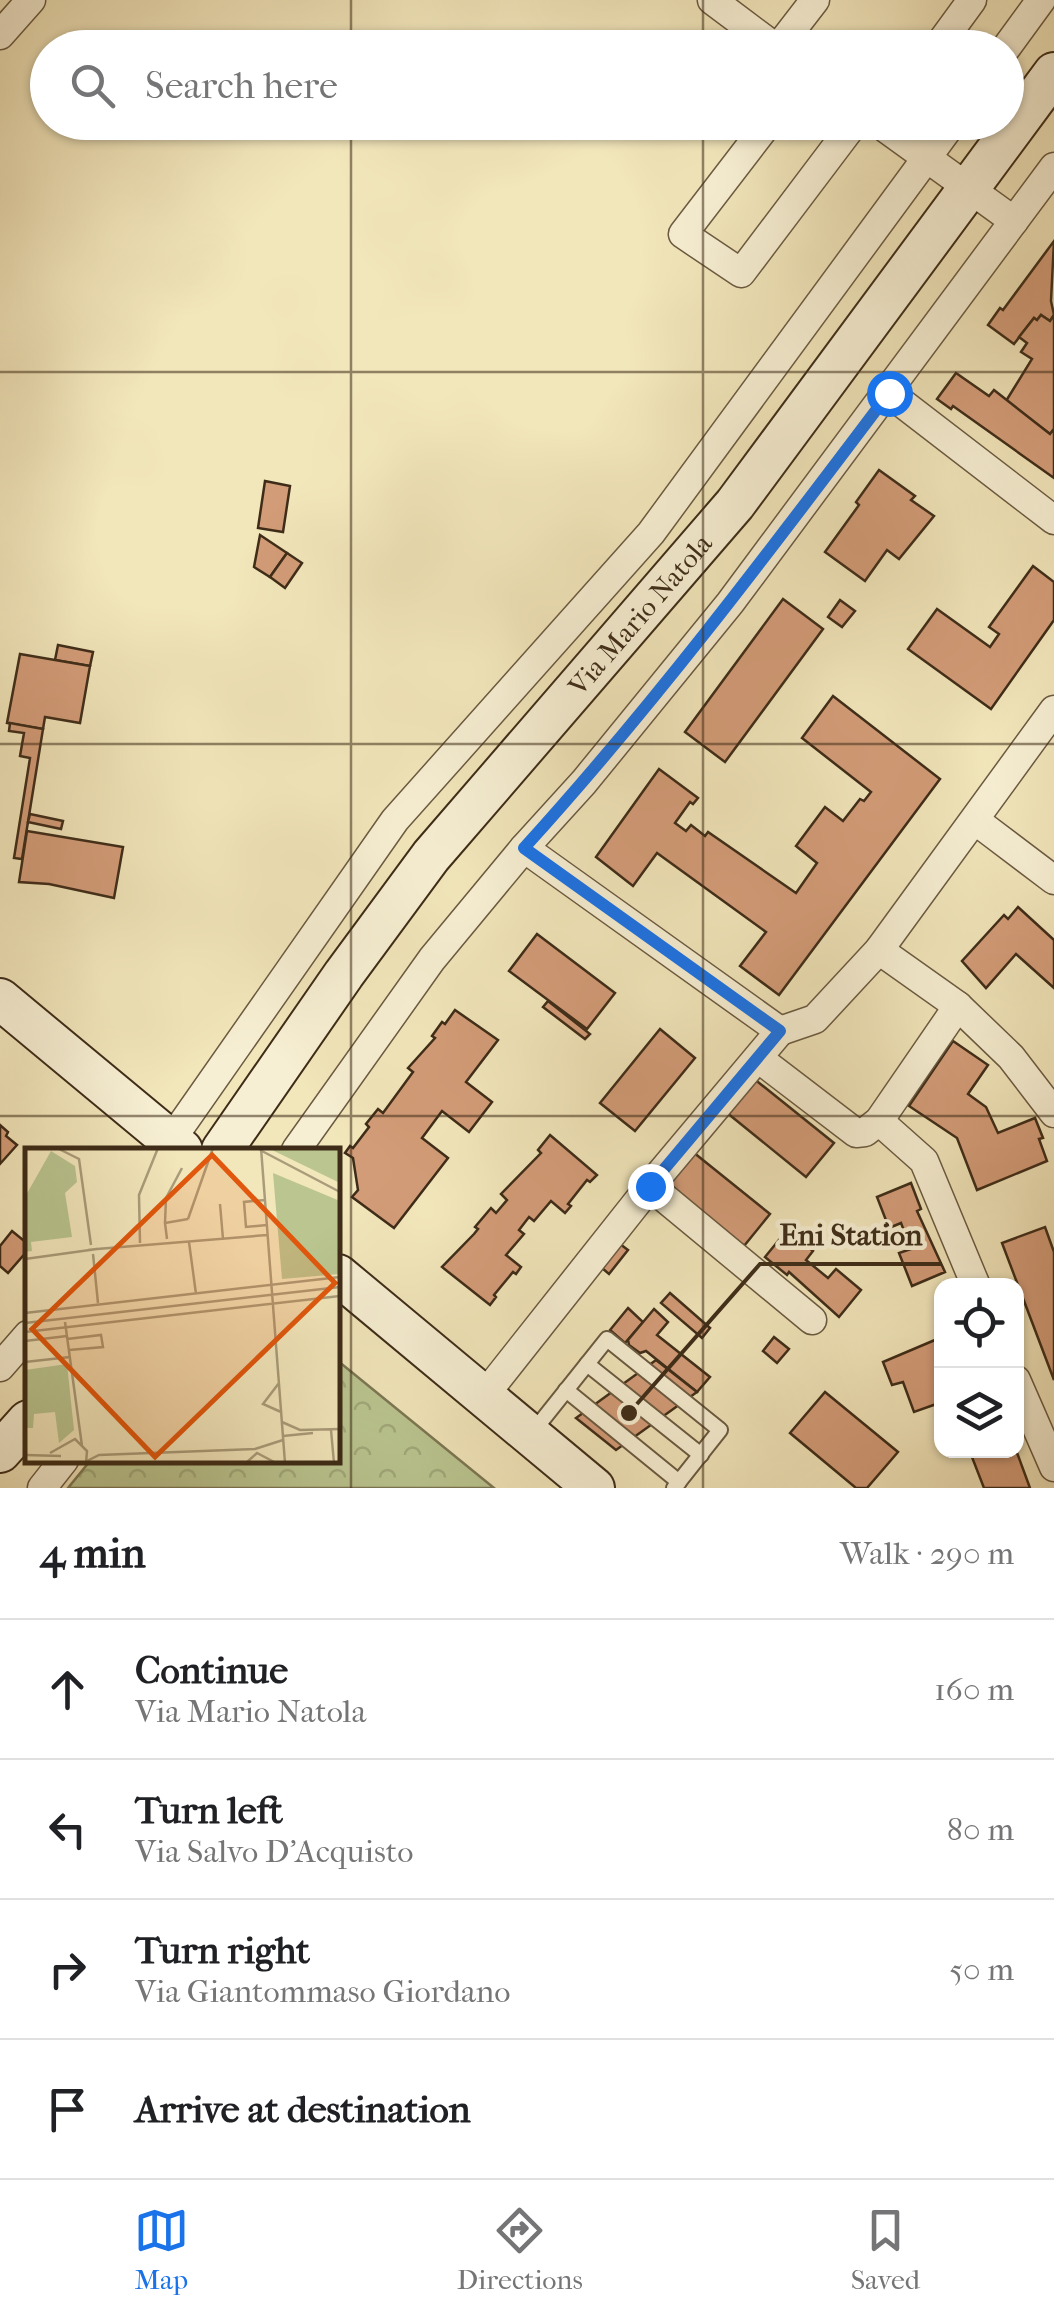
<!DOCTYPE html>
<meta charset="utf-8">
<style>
body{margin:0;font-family:"IM FELL French Canon",serif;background:#f2f2f2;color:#202124}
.controls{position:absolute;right:30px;bottom:30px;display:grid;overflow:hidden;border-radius:20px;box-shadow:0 2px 8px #0004}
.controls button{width:90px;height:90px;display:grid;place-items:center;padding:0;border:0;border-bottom:2px solid #e0e0e0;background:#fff;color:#202124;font:50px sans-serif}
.stop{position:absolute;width:30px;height:30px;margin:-22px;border:8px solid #1a73e8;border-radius:50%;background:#fff}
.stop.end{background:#1a73e8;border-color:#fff;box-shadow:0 2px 10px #0008}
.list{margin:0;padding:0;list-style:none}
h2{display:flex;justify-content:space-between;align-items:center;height:130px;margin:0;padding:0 40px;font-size:42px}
h2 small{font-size:32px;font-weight:400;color:#757577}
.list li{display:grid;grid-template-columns:65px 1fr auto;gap:30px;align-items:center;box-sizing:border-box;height:140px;padding:0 40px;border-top:2px solid #e0e0e0}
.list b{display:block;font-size:38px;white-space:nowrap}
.list p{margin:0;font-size:32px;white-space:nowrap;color:#757577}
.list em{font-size:32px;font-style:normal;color:#757577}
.icon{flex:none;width:55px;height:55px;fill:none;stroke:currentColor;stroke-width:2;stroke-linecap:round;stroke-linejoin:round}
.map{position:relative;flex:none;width:1054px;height:1488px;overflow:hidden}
.search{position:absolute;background:#fff;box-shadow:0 2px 8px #0004;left:30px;right:30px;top:30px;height:110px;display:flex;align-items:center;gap:25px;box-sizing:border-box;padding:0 35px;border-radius:55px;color:#757577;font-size:38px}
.sheet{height:690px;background:#fff}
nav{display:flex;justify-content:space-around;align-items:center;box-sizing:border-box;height:140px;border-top:2px solid #e0e0e0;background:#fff;font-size:28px;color:#757577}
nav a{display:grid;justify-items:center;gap:5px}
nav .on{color:#1a73e8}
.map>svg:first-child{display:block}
</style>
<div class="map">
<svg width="1054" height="1488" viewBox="0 0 1054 1488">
<defs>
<pattern id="park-crowns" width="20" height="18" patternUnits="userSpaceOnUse" patternTransform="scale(2.5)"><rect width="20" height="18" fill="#bac590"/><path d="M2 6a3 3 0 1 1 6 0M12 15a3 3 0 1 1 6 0" fill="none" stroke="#a1a97b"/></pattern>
</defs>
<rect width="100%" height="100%" fill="#f2e6bb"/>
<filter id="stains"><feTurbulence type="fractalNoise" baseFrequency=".002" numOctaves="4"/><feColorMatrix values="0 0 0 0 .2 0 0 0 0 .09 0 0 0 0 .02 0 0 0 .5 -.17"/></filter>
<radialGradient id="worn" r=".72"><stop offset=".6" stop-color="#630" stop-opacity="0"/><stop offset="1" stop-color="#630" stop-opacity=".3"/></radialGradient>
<!-- park -->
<path fill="url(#park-crowns)" stroke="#7c7854" stroke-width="2.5" d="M338 1361 494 1488H68L90 1461 338 1460Z"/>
<!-- building -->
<g fill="#d39c78" stroke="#3e2c18" stroke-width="2.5">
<path d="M1054 241 1051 301 1054 315 1050 321 1041 315 1037 320 1034 318 1014 344 988 325 1000 308 1003 310Z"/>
<path d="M1041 315 1050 321 1054 315V429L1050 434 1006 401 1032 359 1021 352 1027 343 1019 337 1034 318 1037 320Z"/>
<path d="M956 373 989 396 994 390 1050 434 1054 429V478L953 406 951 409 937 399Z"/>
<path d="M879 470 915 496 911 500 934 516 899 559 887 550 865 581 825 552 859 505 856 502Z"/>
<path d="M265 481 290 486 283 532 258 528Z"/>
<path d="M260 535 287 553 270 577 254 567Z"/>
<path d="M287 553 302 563 285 588 270 577Z"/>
<path d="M1033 566 1054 582V620L991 709 908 649 937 609 990 647 999 634 989 627Z"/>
<path d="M783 599 823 629 725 762 685 732Z"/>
<path d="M840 600 855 611 842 627 828 617Z"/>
<path d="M58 645 93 652 90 666 55 660Z"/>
<path d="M20 654 90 666 80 723 45 717 43 729 7 723Z"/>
<path d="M833 696 940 779 779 995 740 966 766 932 657 853 633 886 596 857 659 769 698 798 693 804 690 802 675 823 686 831 691 825 705 836 708 832 796 893 817 863 796 846 825 807 843 821 860 799 864 801 871 792 802 738Z"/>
<path d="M10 723 43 729 22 859 14 858 30 758 20 756 24 733 9 731Z"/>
<path d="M30 814 63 821 61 829 28 822Z"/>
<path d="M27 831 123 847 114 898 49 884 19 882Z"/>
<path d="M1018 907 1054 940V988L1016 954 986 988 962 961 1004 915 1008 919Z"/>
<path d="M537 934 615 993 587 1029 509 971Z"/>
<path d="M548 1001 590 1034 585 1039 543 1007Z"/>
<path d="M455 1010 498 1040 466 1082 492 1102 469 1132 442 1111 422 1138 448 1158 394 1228 352 1197 358 1190 353 1158 345 1153 350 1146 353 1148 369 1127 366 1124 378 1109 383 1113 413 1072 408 1068 435 1038 432 1036 442 1022 445 1024Z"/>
<path d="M660 1029 695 1058 635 1131 600 1103Z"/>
<path d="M953 1041 988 1065 968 1094 986 1107 998 1133 1035 1118 1043 1138 1039 1139 1047 1161 977 1190 957 1138 909 1106Z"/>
<path d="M753 1078 834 1143 806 1177 726 1112Z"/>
<path d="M0 1125 8 1132 6 1136 17 1145 0 1164Z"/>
<path d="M550 1135 597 1175 590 1182 587 1180 568 1204 571 1206 565 1213 551 1201 534 1221 529 1217 519 1230 524 1234 506 1255 521 1267 516 1274 513 1272 494 1295 496 1297 490 1305 442 1267 474 1234 478 1229 475 1227 491 1208 496 1213 507 1200 501 1194 541 1153 538 1150Z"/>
<path d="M693 1152 770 1214 744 1246 667 1184Z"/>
<path d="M911 1183 921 1209 917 1211 945 1272 912 1286 899 1253 911 1249 901 1223 889 1228 877 1197Z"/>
<path d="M1045 1227 1054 1252V1380L1002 1243Z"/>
<path d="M787 1230 813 1251 806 1260 828 1278 836 1269 861 1290 839 1317 789 1272 787 1275 765 1257Z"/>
<path d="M12 1231 28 1244V1250L8 1273 0 1266V1246Z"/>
<path d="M620 1244 628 1250 609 1274 602 1268Z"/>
<path d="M670 1293 710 1328 702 1338 661 1303Z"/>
<path d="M628 1308 643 1322 625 1343 610 1330Z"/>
<path d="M654 1309 668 1322 657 1335 710 1377 697 1392 646 1351 640 1353 629 1345 628 1340Z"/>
<path d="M774 1337 789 1349 777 1363 763 1351Z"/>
<path d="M942 1337V1402L914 1412 903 1382 892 1385 883 1362Z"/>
<path d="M656 1360 697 1392 616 1450 576 1418Z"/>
<path d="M825 1392 898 1452 867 1488H856L790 1433Z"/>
<path d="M1016 1450 1030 1488H984L970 1452Z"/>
</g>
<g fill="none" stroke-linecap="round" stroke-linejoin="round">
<!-- lane casing -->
<g stroke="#6b5a41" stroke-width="18">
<g id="lane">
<path d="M587 1364 701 1455"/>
<path d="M566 1390 679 1482"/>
<path d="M532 1433 607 1339 720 1430 674 1488"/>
</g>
</g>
<!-- street casing -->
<g stroke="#6b5a41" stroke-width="31">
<g id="street">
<path d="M712 0 776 48"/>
<path d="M0 35 31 0"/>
<path d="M778 48 815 0"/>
<path d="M937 48 972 0"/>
<path d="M1006 48 1041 0"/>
<path d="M769 122 683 234 741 273 855 122"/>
<path d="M877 122 1014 221"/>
<path d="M889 393 1054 520"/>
<path d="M976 821 1054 880"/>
<path d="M524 848 780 1031"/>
<path d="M958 1006 1011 1057 1054 1113"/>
<path d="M780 1031 815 1019 879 950 1054 710"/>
<path d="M758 1058 856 1133 865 1132 879 1121 958 1006 879 950"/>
<path d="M879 1121 924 1161 976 1286"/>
<path d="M164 1150 395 820 651 533 953 122"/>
<path d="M296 1150 432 959 524 848 584 782 730 603 1054 167"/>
<path d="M650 1186 812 1320"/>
<path d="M0 1367 28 1335"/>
<path d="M1016 1380 1054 1467"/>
<path d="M483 1397 650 1186 780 1031"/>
<path d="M42 1488 64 1460"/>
</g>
</g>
<!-- secondary casing -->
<g stroke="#3e2c18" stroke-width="44">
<g id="secondary">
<path d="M0 999 182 1150"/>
<path id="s1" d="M222 1150 344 974 431 856 735 504 1054 73"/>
<path d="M338 1275 594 1488"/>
<path d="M0 1452 28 1421"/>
</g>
</g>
<!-- lane -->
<use href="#lane" stroke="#f7efd3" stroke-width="14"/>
<!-- street -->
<use href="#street" stroke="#f7efd3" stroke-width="28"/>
<!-- secondary -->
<use href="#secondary" stroke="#f7efd3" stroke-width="40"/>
</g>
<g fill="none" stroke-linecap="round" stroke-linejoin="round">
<!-- route -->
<path stroke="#1a73e8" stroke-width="12" d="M650 1186 780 1031 524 848C655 704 772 548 889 393"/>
</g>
<!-- grid -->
<path fill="none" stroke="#3e2c18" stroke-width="2.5" stroke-opacity="0.55" d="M351 0V48M703 0V48M351 122V1488M703 122V1488M0 372H1054M0 744H1054M0 1116H1054"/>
<g text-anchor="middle" stroke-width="9" stroke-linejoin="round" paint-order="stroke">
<!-- street labels -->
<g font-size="28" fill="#3e2c18" stroke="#f7efd3">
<text dy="10" stroke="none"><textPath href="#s1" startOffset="680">Via Mario Natola</textPath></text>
</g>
</g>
<!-- overview -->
<g transform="translate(25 1148)">
<rect width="315" height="315" fill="#f2e6bb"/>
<path d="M42 216 49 282 34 295 30 264 9 266 8 280H0V222Z" fill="#bac590"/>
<path d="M243 0H315V35ZM26 3 50 18 52 34 40 45 47 89 6 94 7 103 0 104V49ZM248 25 315 53V126L257 131Z" fill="#bac590"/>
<path fill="none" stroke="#aa9c7a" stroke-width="2.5" d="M32 0 54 11 66 97M236 0 260 315M235 2 315 44M240 52 219 54 221 79 242 77M195 56 198 91M163 71 188 0M140 75 141 50 157 20M142 91 140 75 163 71M164 94 171 146M115 95 114 47 133 0M72 101 242 87M68 106 73 155M0 111 72 101 63 102M0 165 315 129M40 174 57 298M0 175 315 139M0 184 315 148M42 191 76 187 78 199 44 202M0 193 42 188M0 214 45 209M254 235 238 256 256 264M257 274 275 282 315 281M306 282 309 315M258 288 288 285M25 305 50 291 62 303 61 315M0 307 36 308M62 313 74 307 230 301 258 292M221 315 232 305 251 315"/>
<path fill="#e0570d" fill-opacity="0.15" stroke="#e0570d" stroke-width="5" d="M187 7 310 135 130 309 7 181Z"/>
<rect width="315" height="315" fill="none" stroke="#3e2c18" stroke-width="5"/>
</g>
<!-- callouts -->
<path fill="none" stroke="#3e2c18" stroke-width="4" d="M629 1413L760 1264H942"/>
<circle fill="#3e2c18" stroke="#f7efd3" stroke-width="4" cx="629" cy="1413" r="10"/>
<g font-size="30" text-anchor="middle" font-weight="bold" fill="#3e2c18" stroke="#f7efd3" stroke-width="9" stroke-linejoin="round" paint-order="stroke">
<text x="851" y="1245">Eni Station</text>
</g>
<rect width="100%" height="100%" filter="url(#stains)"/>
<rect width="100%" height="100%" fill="url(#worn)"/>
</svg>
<div class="controls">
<button><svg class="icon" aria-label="locate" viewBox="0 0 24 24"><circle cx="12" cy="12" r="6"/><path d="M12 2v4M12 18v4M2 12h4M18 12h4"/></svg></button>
<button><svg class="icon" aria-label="layers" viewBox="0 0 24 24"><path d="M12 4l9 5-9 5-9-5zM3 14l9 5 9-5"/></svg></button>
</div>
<div class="stop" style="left:889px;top:393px"></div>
<div class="stop end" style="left:650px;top:1186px"></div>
<div class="search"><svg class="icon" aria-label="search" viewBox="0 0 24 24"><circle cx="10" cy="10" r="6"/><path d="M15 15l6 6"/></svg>Search here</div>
</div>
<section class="sheet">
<h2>4 min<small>Walk · 290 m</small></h2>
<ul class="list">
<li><svg class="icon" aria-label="ahead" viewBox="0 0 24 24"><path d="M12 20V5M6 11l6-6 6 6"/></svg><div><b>Continue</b><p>Via Mario Natola</p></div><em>160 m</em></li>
<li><svg class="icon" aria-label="left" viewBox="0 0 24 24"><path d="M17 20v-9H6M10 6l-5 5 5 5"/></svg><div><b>Turn left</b><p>Via Salvo D'Acquisto</p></div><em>80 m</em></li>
<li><svg class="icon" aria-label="right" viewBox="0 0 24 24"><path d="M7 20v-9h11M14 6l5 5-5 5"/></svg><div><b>Turn right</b><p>Via Giantommaso Giordano</p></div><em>50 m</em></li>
<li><svg class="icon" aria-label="arrive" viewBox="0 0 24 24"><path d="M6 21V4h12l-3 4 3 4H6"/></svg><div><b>Arrive at destination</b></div></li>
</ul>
</section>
<nav>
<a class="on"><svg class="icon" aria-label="map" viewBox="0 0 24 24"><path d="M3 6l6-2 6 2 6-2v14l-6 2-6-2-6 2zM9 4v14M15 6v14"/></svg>Map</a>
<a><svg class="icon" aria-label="directions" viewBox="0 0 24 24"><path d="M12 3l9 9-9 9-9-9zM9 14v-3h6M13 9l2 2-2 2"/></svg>Directions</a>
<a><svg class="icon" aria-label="saved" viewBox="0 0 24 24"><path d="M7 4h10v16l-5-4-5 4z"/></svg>Saved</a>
</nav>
